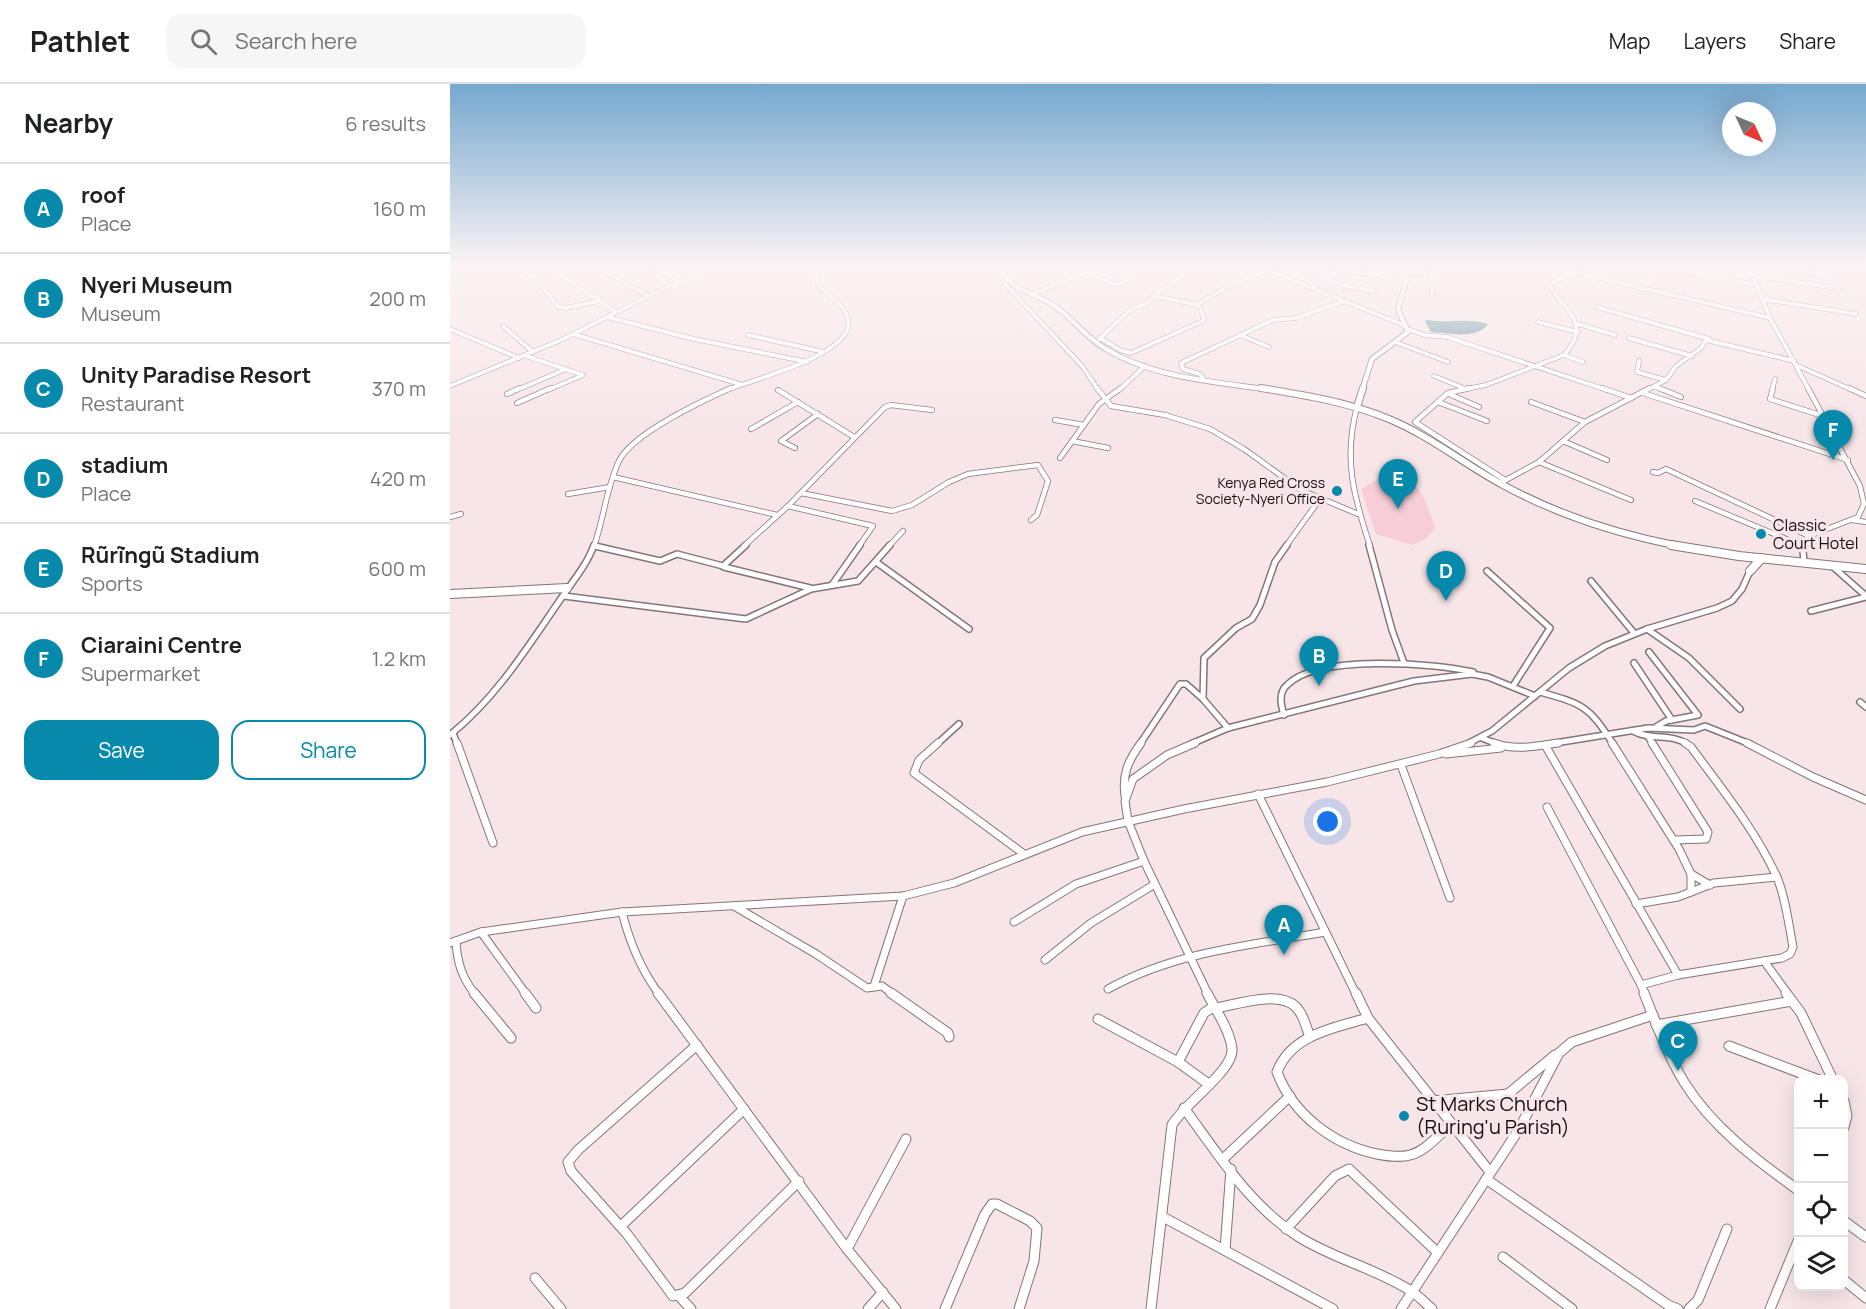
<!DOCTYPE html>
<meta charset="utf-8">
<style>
body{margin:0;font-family:Manrope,sans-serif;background:#f6f6f6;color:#202124}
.controls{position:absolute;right:18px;bottom:18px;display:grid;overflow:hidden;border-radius:12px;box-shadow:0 6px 24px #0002}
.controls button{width:54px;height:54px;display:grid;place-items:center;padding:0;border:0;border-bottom:2px solid #e0e0e0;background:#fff;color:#202124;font:30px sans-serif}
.compass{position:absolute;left:1272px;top:18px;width:54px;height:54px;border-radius:50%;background:#fff;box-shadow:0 6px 24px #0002;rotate:134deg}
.you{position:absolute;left:878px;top:738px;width:21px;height:21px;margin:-15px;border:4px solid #fff;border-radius:50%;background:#1a73e8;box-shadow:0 0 0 9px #1a73e833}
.badge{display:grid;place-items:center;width:39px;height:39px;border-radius:50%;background:#0789ab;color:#fff;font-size:20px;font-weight:700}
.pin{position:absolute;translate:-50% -50px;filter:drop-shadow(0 2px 3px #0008)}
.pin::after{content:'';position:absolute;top:32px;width:21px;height:18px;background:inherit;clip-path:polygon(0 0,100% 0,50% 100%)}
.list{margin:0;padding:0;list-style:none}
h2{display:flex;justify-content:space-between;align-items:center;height:78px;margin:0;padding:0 24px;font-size:26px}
h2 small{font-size:20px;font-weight:400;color:#757577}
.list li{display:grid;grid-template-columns:39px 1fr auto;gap:18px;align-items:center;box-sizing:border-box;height:90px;padding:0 24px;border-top:2px solid #e0e0e0}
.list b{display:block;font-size:22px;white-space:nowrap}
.list p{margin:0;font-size:20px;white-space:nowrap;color:#757577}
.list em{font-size:20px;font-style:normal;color:#757577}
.actions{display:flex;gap:12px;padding:18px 24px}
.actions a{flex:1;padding:14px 0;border:2px solid #0789ab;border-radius:18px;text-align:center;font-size:21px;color:#0789ab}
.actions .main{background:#0789ab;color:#fff}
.icon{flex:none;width:33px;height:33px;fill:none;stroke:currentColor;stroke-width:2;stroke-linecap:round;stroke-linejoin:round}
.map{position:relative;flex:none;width:1416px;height:1225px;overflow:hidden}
header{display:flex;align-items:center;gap:36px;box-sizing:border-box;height:84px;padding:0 30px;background:#fff;border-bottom:2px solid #e0e0e0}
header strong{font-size:28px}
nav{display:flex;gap:33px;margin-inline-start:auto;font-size:21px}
.search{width:420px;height:54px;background:#f6f6f6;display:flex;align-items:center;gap:15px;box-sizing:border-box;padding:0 21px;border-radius:18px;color:#757577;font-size:22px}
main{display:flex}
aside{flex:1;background:#fff}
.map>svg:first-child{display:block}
</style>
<header>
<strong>Pathlet</strong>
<div class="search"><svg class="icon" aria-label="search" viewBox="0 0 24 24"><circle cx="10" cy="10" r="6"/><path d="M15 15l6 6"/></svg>Search here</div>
<nav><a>Map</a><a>Layers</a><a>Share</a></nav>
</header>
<main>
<aside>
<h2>Nearby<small>6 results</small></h2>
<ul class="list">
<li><span class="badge">A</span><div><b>roof</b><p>Place</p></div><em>160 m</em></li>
<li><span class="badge">B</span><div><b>Nyeri Museum</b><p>Museum</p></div><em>200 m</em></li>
<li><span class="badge">C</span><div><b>Unity Paradise Resort</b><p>Restaurant</p></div><em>370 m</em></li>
<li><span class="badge">D</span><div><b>stadium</b><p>Place</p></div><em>420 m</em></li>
<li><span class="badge">E</span><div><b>Rũrĩngũ Stadium</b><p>Sports</p></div><em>600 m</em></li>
<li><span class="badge">F</span><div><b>Ciaraini Centre</b><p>Supermarket</p></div><em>1.2 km</em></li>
</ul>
<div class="actions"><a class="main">Save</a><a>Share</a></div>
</aside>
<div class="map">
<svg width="1416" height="1225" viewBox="0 0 1416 1225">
<rect width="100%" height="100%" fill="#f7e5e8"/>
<!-- green -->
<path fill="#f7ced7" d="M928 395C973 396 971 405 985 444L977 454 962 461 926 450 911 405Z"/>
<!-- water -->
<path fill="#6995a6" d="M978 236C999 240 1018 233 1038 240 1027 256 998 249 981 248L975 237Z"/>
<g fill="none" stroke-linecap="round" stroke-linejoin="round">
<!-- street-far4 casing -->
<g stroke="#847578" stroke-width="5">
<g id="street-far4">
<path d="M96 181 166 228"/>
<path d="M199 181 230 198"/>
<path d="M543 181 550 185"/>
<path d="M735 181 744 184"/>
<path d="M857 181 883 191"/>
<path d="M1157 181 1208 189 1211 184H1214L1308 201"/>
<path d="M1298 181 1320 234 1359 306"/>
<path d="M1317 181 1368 190 1385 196"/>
<path d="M69 185 86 194 108 223 116 224 149 217"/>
<path d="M891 185 935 193"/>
<path d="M152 186 198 212"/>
<path d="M818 186 956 242"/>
<path d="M962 188 975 182"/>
<path d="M958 189 981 190 982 210"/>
<path d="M884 190 911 194"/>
<path d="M1304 192 1387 204 1393 212"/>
<path d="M649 193 672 184 668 181"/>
<path d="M555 194 554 198 557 202 633 283 648 306"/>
<path d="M622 194 637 188 666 201 679 195 676 192"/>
<path d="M878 195 900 203 924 207"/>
<path d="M863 203 891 184"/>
<path d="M583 210 622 194 610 181"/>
<path d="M705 212 747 221"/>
<path d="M1312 215 1406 230"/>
<path d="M1147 223 1259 255"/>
<path d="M157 233 244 255 358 278"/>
<path d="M1088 238 1128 248"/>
<path d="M1128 240 1165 251"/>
<path d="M53 242 83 268"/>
<path d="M0 245 69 274"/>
<path d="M958 245 974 251 997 253 1157 306"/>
<path d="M123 250 290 300"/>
<path d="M298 251 374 268"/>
<path d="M790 251 819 263"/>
<path d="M650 254 670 266 681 269 753 237 754 234 748 220 778 202 818 186 821 183 819 181"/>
<path d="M1179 254 1242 272"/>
<path d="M649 255 681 225 696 220 707 209 748 181"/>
<path d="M945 258 998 278"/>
<path d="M1114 271 1133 278"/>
<path d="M76 272 133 291 98 306"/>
<path d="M1189 277 1187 288 1216 296"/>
<path d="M1346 281 1402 306"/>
<path d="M984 292 1016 305"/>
<path d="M753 294 750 290 733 285 731 279 823 236 846 234 895 217"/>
<path d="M0 302 111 256 221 201 281 181"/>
<path d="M1205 303 1213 306"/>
<path d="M67 306 116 285"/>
<path d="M277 306C301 296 407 270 398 235 395 220 377 212 368 201L366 181"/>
<path d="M669 306 695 282"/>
<path d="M1012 306 1036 301 1114 271C1141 241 1118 229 1100 203L1106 196 1128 189 1320 234"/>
<path d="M1197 306 1216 296 1226 282 1251 264 1256 256 1344 277"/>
<path d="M1322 306 1325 295"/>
</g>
</g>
<!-- street-far3 casing -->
<g stroke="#847578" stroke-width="6">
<g id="street-far3">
<path d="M647 304 661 322 715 331 760 345 794 365 851 406 908 430"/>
<path d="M1020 304 998 309 965 338 1055 396"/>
<path d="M1152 304 1181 314"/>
<path d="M1209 304 1231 313"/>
<path d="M1323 304 1320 315 1373 332"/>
<path d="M1399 304 1416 312"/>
<path d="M328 306 404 353"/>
<path d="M1193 309 1398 376"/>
<path d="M57 310 70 304"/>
<path d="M999 310 1029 323"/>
<path d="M988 318 1037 337"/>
<path d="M1081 318 1135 338"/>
<path d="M67 319 101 304"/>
<path d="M907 323C893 375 904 413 920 462"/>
<path d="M605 336 634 341"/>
<path d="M301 345 348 318"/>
<path d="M622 357 658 364"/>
<path d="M1113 357 1157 376"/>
<path d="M345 364 331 357 368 330"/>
<path d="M610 374 649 320 671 304"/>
<path d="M1089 378 1181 416"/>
<path d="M1203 388 1208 389 1216 385 1359 452"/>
<path d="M163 393 327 431"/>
<path d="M1054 397 1089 378 1135 338 1200 304"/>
<path d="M351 409 442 427 462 421 499 398 518 390 588 381 598 397 587 431 581 436"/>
<path d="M118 410 160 403"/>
<path d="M1245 417 1353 462"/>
<path d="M338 422 423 442 409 462"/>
<path d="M0 433 11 430"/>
<path d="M1402 436 1416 438"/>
<path d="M144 462C154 435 156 404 169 377 182 350 252 317 281 304"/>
<path d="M294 462 338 422 435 323 441 321 482 326"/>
<path d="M439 462 453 447"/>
<path d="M836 462 870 415"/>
<path d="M1355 462 1359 452 1408 433 1414 420 1410 402 1358 304"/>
</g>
</g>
<!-- street-far2 casing -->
<g stroke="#847578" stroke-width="8">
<g id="street-far2">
<path d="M919 461 942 546 954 579"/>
<path d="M1349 461 1354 463"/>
<path d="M145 462 210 477 227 470 273 482 296 461"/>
<path d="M426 478 519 545"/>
<path d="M1354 478 1353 467 1355 461"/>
<path d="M1381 481 1416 512"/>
<path d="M274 483 360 504"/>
<path d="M1037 487 1100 544 1063 602"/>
<path d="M1141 497 1184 549"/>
<path d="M382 501 410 461"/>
<path d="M114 512 296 535 361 505 408 497 440 461"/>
<path d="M1361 527 1416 513"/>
<path d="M1197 545 1239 574 1290 625"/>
<path d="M1199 568 1248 631 1216 637 1206 643"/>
<path d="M1184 579 1222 636"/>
<path d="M1090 608C1133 620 1139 622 1163 660"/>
<path d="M1410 618 1416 623"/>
<path d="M834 631C831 621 828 609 837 601 867 570 984 579 1023 588"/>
<path d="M778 644 753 615 754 574 786 544 802 535 810 521 825 478 837 461"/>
<path d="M1183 647C1201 657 1221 649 1237 660"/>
<path d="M3 649 7 660"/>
<path d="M0 651C46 614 77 564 110 516 122 498 137 481 144 461"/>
<path d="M1032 654 1047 660"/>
<path d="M1199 654 1203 660"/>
<path d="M487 660 509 640"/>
<path d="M690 660 730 600H736L753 615"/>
<path d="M741 660 778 644 964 597 1022 590 1038 593 1085 612"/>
<path d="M1017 660 1042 647 1119 584 1155 562 1197 545 1267 524 1282 517 1292 505 1300 487"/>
<path d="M1099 660 1198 644 1244 646 1255 642 1300 660"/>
</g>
</g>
<!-- street-far1 casing -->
<g stroke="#847578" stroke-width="9">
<g id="street-far1">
<path d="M7 659 43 759"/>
<path d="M488 659 469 676 464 689 574 770"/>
<path d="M745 659 717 671 683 695 675 717 678 737 694 777 758 910"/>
<path d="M1044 659C1065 667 1086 662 1108 659"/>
<path d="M1162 659 1229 765 1241 790V808"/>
<path d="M1202 659 1258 748 1256 755 1224 756"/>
<path d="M1297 659 1363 693 1416 716"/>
<path d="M1095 661 1228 891"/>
<path d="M996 670 1051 664"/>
<path d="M951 681 1000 814"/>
<path d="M808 710 906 910"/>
<path d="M675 712C672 690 678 677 691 659"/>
<path d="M1097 723 1191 901"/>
<path d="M1241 790 1260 801"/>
<path d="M1186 820 1228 813 1264 799 1327 793"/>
<path d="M284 822 366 870 417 904 432 902 443 910"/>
<path d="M172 828C179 856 192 887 209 910"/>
<path d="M564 838 626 800 694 777"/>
<path d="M31 848 76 910"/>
<path d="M6 857C7 878 12 894 25 910"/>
<path d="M0 859 31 848 172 828 453 812 504 799 632 748 734 725 877 698 989 670 1021 659"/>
<path d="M595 876 641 839 705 800"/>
<path d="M1314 877 1338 910"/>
<path d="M424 902 453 812"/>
<path d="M658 905C724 868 801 861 875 848"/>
<path d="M1195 910 1191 901 1228 891 1332 874 1340 870 1343 863C1339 842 1335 810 1326 791 1304 744 1271 704 1241 663L1235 659"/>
</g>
</g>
<!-- street casing -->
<g stroke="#847578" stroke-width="11">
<g id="street">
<path d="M24 909 61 954"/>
<path d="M75 909 86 924"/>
<path d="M208 909 397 1165 446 1225"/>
<path d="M441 909 498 949 499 953"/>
<path d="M906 909 918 934 1040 1088"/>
<path d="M1194 909C1206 939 1217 970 1234 998 1262 1043 1306 1076 1348 1106"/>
<path d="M1336 909 1351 929 1383 996"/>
<path d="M918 934C883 944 841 951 827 988 843 1031 884 1061 927 1070 938 1072 950 1074 960 1071 976 1067 988 1051 1001 1041"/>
<path d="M648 935 728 978 757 999"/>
<path d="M1206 941 1342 917"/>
<path d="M247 961 128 1066 118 1078 121 1087 177 1150 223 1212 235 1209 349 1097"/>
<path d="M1279 962 1369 996"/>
<path d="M728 978 754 929 760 925C783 922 828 905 846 923 854 931 856 943 860 953"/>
<path d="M983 1017 1058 1010 1105 971"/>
<path d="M1394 1017 1397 1032 1394 1043"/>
<path d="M734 1024C768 1070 800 1122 849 1153 884 1175 927 1185 961 1207 969 1212 975 1219 982 1225"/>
<path d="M773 1075 840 1012"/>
<path d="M1036 1095 1218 1221 1228 1225"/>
<path d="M713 1133 883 1225"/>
<path d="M1394 1137 1416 1153"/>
<path d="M171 1142 294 1025"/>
<path d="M836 1145 885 1092 899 1085 987 1168"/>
<path d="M397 1165 456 1055"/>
<path d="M775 1166 781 1085"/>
<path d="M1053 1173 1122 1225"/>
<path d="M85 1194 111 1225"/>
<path d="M1394 1196 1416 1214"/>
<path d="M229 1212 241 1225"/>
<path d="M418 1225 433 1208"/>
<path d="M495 1225 535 1130 542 1120H547L580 1137 587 1144 584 1177 569 1225"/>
<path d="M701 1225 722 1041C734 1020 784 986 782 965 780 946 765 925 757 909"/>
<path d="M951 1225 1068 1047 1109 969 1122 958 1203 931"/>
<path d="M1239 1225 1248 1216 1277 1145"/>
<path d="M1320 1225 1348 1157"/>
</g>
</g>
<!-- secondary-far2 casing -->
<g stroke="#847578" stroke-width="6">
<g id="secondary-far2">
<path d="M549 181C558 206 583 208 603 221 622 233 636 254 656 265 704 294 766 298 821 306"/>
<path d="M912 306 922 275 958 248 948 225 961 181"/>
</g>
</g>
<!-- secondary-far1 casing -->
<g stroke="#847578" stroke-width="8">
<g id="secondary-far1">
<path d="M811 304C854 311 898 318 939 335 980 352 1014 380 1053 401 1108 431 1167 450 1229 462"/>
<path d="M907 323 913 304"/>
</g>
</g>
<!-- secondary casing -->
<g stroke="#847578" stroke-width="10">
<g id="secondary">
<path d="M1221 461 1289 472 1416 485"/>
<path d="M1300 487 1312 474"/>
<path d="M0 510 117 504"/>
</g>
</g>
<!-- street-far4 -->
<use href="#street-far4" stroke="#fff" stroke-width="4"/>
<!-- street-far3 -->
<use href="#street-far3" stroke="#fff" stroke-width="4.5"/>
<!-- street-far2 -->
<use href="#street-far2" stroke="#fff" stroke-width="5"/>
<!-- street-far1 -->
<use href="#street-far1" stroke="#fff" stroke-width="7"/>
<!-- street -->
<use href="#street" stroke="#fff" stroke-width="9"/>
<!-- secondary-far2 -->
<use href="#secondary-far2" stroke="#fff" stroke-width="4.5"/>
<!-- secondary-far1 -->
<use href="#secondary-far1" stroke="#fff" stroke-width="6"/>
<!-- secondary -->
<use href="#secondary" stroke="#fff" stroke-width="8"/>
</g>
<!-- sky -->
<linearGradient id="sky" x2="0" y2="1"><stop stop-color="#75a8ce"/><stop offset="0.51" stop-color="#fbf3f5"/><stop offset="1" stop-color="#fbf3f5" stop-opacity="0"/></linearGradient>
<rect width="1416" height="353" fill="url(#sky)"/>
<!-- markers -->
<g fill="#0789ab" stroke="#f7e5e8" stroke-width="2">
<circle cx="887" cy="407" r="6"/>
<circle cx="1311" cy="450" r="6"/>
<circle cx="954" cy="1032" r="6"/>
</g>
<g text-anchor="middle" stroke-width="6" stroke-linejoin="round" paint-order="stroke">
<!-- far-poi labels -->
<g font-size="14" fill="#150f10" stroke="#f7e5e8" text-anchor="end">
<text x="875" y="404">Kenya Red Cross<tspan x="875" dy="16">Society-Nyeri Office</tspan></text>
</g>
<!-- poi labels -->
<g font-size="16" fill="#150f10" stroke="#f7e5e8" text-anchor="start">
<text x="1323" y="447">Classic<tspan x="1323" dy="18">Court Hotel</tspan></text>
</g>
<!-- near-poi labels -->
<g font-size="20" fill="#150f10" stroke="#f7e5e8" text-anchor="start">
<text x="966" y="1027">St Marks Church<tspan x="966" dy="23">(Ruring'u Parish)</tspan></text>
</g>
</g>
</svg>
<div class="controls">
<button>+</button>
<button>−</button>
<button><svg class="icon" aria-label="locate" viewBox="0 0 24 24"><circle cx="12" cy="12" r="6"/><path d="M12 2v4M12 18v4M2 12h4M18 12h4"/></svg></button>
<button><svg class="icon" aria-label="layers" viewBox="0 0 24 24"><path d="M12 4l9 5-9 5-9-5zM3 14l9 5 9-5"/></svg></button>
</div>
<svg class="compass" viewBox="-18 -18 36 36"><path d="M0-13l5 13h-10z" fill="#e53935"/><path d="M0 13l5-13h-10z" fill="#757577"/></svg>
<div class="you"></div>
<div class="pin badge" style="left:834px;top:871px">A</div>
<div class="pin badge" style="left:869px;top:602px">B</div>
<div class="pin badge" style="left:1228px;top:987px">C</div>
<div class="pin badge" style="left:996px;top:517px">D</div>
<div class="pin badge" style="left:948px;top:425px">E</div>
<div class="pin badge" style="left:1383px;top:376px">F</div>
</div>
</main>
